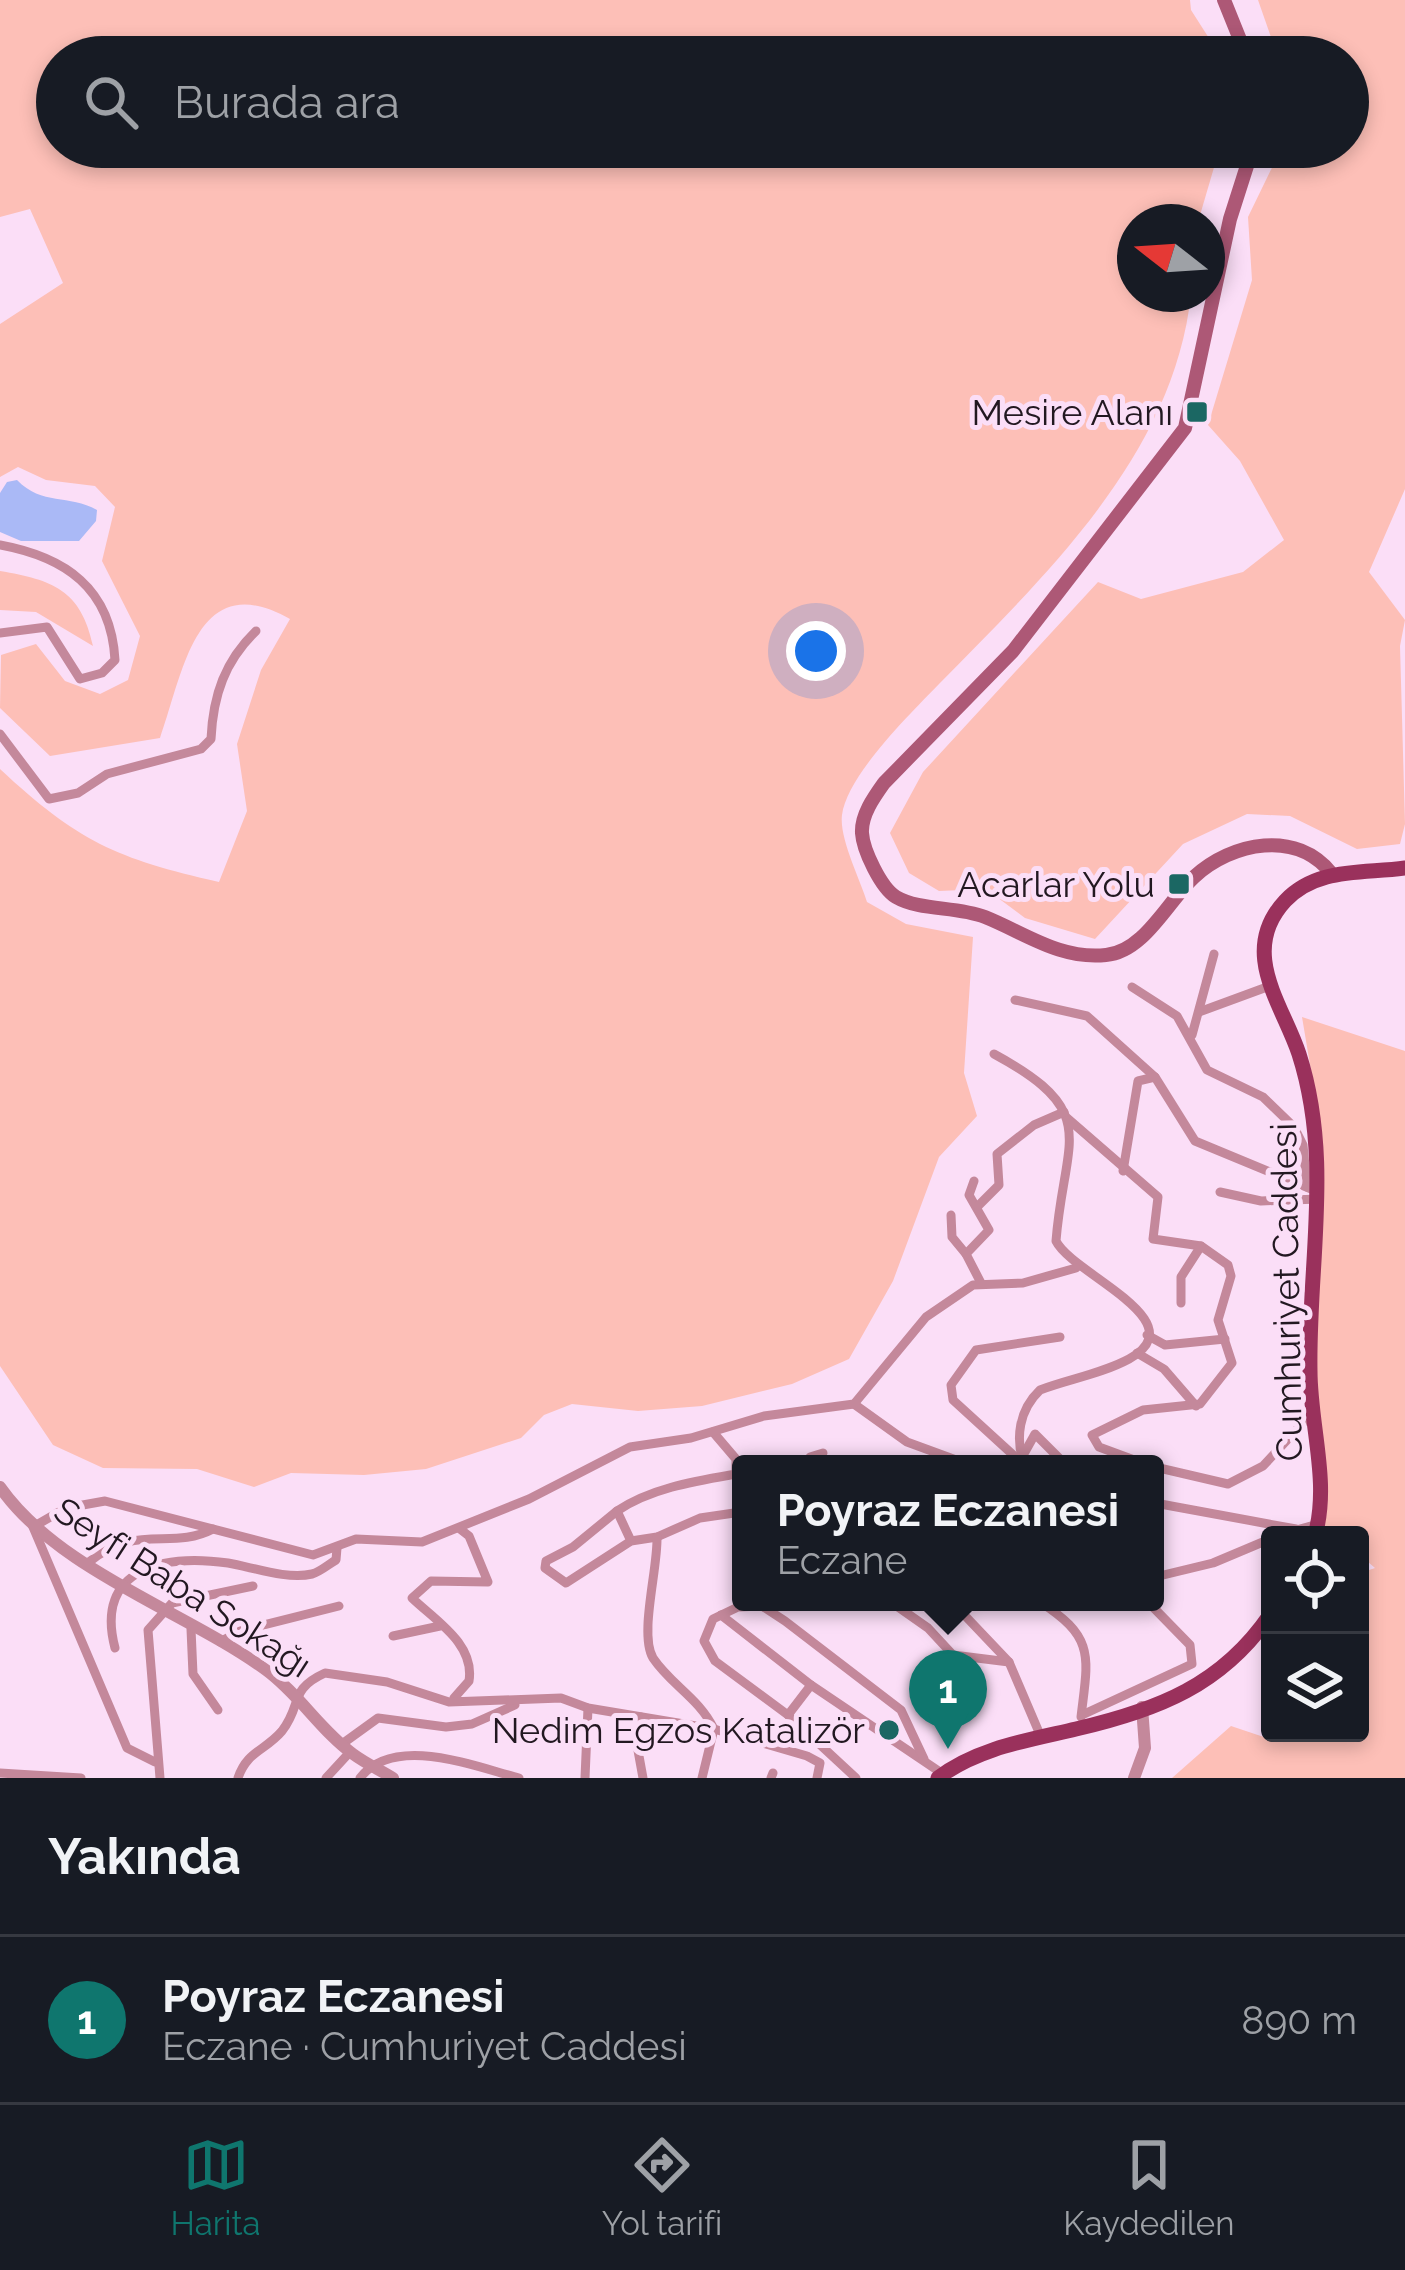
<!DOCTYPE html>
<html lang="tr">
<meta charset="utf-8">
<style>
body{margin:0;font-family:Raleway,sans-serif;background:#242831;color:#f1f3f6}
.controls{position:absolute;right:36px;bottom:36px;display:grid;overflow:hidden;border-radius:12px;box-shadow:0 6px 18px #0003}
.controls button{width:108px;height:108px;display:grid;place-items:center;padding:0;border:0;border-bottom:3px solid #363941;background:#171b24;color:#f1f3f6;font:60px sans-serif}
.compass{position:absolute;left:1117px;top:204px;width:108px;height:108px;border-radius:50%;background:#171b24;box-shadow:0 6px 18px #0003;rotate:287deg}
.you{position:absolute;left:816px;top:651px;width:42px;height:42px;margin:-30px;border:9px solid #fff;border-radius:50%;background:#1a73e8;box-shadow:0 0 0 18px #1a73e833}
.badge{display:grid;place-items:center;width:78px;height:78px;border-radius:50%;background:#0f766e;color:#fff;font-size:39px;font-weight:700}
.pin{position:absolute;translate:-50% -99px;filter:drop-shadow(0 3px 6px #0008)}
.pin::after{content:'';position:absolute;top:63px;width:42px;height:36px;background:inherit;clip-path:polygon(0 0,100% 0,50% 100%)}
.popup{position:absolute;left:732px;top:1455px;width:432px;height:156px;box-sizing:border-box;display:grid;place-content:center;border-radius:12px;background:#171b24;filter:drop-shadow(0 3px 9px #0005);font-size:39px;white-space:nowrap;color:#9ea1a6}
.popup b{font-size:45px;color:#f1f3f6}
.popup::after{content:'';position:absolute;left:50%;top:100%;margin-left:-24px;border:24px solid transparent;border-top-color:#171b24}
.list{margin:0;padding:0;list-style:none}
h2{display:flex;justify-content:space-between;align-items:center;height:156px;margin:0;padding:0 48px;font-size:51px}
h2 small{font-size:39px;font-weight:400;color:#9ea1a6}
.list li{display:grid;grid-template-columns:78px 1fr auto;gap:36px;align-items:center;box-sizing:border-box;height:168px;padding:0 48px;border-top:3px solid #363941}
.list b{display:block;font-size:45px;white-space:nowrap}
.list p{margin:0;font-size:39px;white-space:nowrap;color:#9ea1a6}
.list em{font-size:39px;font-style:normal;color:#9ea1a6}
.icon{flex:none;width:66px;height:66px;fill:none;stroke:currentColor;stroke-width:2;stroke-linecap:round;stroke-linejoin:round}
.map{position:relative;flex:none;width:1405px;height:1778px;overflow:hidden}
.search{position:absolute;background:#171b24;box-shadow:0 6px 18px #0003;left:36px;right:36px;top:36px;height:132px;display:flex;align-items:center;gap:30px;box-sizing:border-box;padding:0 42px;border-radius:66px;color:#9ea1a6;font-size:45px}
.sheet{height:324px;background:#171b24}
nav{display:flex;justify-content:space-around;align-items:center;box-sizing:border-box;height:168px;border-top:3px solid #363941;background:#171b24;font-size:33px;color:#9ea1a6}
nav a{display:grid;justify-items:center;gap:6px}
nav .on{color:#0f766e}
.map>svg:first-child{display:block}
</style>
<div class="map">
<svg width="1405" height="1778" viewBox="0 0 1405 1778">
<rect width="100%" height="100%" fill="#fbdef7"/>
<!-- green -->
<g fill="#fdbfb7">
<path d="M0 0H1190L1191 10 1221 57H57V147H1220L1198 222H1135V294H1191C1174 454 1047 574 939 684 912 712 847 775 842 815 839 838 860 879 867 902L906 924 973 937 964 1073 977 1116 939 1157 893 1281 849 1359 792 1384 702 1406 638 1411 572 1404 544 1415 521 1438 426 1469 364 1475 291 1473 254 1487 197 1469 103 1468 53 1445 0 1366V769C77 841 117 859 219 882L247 811 237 744 261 670 290 619C196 566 184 671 160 738L50 756 0 708 1 655 36 644 65 681 100 694 128 680 140 636 102 561 115 507 95 486 46 480 18 467 0 477V324L63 283 30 209 0 217Z"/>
<path d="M1258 0H1405V489L1369 572 1405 620 1400 646 1405 824 1400 844 1357 849 1290 816 1247 814 1183 844 1095 939 1025 918 986 889 939 891 909 873 890 833 923 772 1098 582 1141 599 1243 572 1284 540 1240 461 1208 425 1252 280 1248 217 1282 147H1348V57H1278Z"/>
<path d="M0 571C53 580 81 590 93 646L36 612 0 610Z"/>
<path d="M1302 1017 1405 1051V1778H1172L1231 1726 1279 1742 1286 1733H1360V1573L1375 1568 1360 1555V1535H1323L1314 1369 1322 1136Z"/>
</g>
<!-- water -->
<path fill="#aab9f6" d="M17 480C42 506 69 494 97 510L96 521 79 541H21L0 532V493L7 482Z"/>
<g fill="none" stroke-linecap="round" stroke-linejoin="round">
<!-- minor -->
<g stroke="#c4889b" stroke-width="9">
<path d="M0 545C65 557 111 588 115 660L102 673 80 679 47 627 0 633"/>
<path d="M0 734 49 799 78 793 107 774 201 749 211 739C213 695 225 661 256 631"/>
<path d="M1132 987 1177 1016 1207 1070 1263 1097 1294 1127 1303 1145 1307 1187"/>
<path d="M1015 1000 1087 1016 1155 1077"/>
<path d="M1199 1012 1267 987"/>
<path d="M1192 1035 1214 954"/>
<path d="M994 1054C1103 1113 1064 1138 1056 1241 1072 1274 1198 1321 1129 1359 1101 1374 1069 1379 1040 1390 1019 1410 1015 1438 1024 1464"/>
<path d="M1067 1118 1158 1197 1153 1239 1201 1246 1228 1265 1231 1276 1218 1320 1232 1363 1200 1404 1143 1410 1092 1435 1099 1447 1145 1464"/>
<path d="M1123 1171 1138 1081 1155 1077 1195 1141 1316 1191"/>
<path d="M974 1181 969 1195 989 1230 966 1254 981 1283"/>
<path d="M1220 1192 1261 1201 1319 1199"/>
<path d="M978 1206 999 1185 997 1154 1034 1125 1064 1112"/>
<path d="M951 1215 952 1237 966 1254"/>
<path d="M1181 1303V1277L1201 1246"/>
<path d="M1147 1335 1165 1345 1225 1339"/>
<path d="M1137 1353 1164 1369 1196 1406"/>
<path d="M854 1404 907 1442 967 1464"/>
<path d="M1021 1459 1035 1434 1065 1464"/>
<path d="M807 1464 810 1457 823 1453"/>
<path d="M1023 1464 953 1400 951 1385 976 1350 1060 1337"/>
<path d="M1155 1467 1228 1484 1263 1466 1314 1411"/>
<path d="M1155 1503 1296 1529"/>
<path d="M617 1511 573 1547 546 1561 545 1568 566 1583 631 1541 657 1537 700 1518 741 1512"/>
<path d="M1279 1535 1318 1524"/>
<path d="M657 1537C658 1569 639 1634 653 1658 671 1685 699 1698 714 1729"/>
<path d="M631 1541 617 1511C651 1488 696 1481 736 1474V1459L713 1432"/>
<path d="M89 1562C137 1522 171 1551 213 1529"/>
<path d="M1155 1577 1213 1563 1270 1539"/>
<path d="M891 1602 928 1628 953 1655 1009 1662"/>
<path d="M952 1602 1009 1662 1041 1737"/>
<path d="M1040 1602C1096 1638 1088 1657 1081 1717"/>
<path d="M721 1615 811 1685 943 1774"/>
<path d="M191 1629 193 1674 218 1710"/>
<path d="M393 1636 440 1626"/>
<path d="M220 1642 240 1631 339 1606"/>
<path d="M115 1648C94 1568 164 1554 228 1563 252 1567 287 1580 312 1574 320 1572 329 1564 336 1560L337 1548"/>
<path d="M454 1698 469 1681C475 1644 436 1621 412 1598L431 1581 488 1582 469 1536 460 1529"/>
<path d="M788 1715 811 1685"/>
<path d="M1082 1715 1192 1664 1190 1645 1148 1602"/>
<path d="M641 1717 635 1734 643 1778"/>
<path d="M342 1744 378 1718 446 1727 472 1724 515 1705"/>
<path d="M155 1762 127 1748 33 1527 66 1508 105 1501 313 1555 356 1539 422 1542 529 1499 630 1447 691 1438 764 1416 854 1404 926 1317 973 1285 1023 1283 1076 1268"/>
<path d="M0 1773 81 1778"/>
<path d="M160 1778 148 1630 172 1603 253 1586"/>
<path d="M238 1778C247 1751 265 1751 282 1731 303 1704 288 1690 325 1673L387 1682 449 1702 561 1698 588 1708 714 1729 807 1756 820 1763 817 1778"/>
<path d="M326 1778 350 1752"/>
<path d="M360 1778C394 1734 473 1766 519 1778"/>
<path d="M585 1778 588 1708"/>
<path d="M702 1778 714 1729"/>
<path d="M771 1778 773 1773"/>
<path d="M856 1778 788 1715 715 1661 704 1641 713 1619 738 1607 762 1606 785 1621 901 1710 924 1759"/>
</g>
<!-- tertiary -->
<g stroke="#c4889b" stroke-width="12">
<path d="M0 1487C59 1571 185 1611 266 1670 299 1694 321 1731 353 1754 365 1763 380 1770 393 1778"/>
<path d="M1134 1778 1145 1748 1142 1707"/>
</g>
<!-- secondary -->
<g stroke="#ad5876" stroke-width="14">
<path d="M1224 0 1247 57"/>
<path d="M1253 147 1230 219 1185 428 1013 651 884 783C874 797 861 815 862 833 863 850 881 888 896 897 920 911 956 906 985 917 1025 933 1060 960 1106 955 1144 952 1168 901 1194 877 1232 842 1297 829 1332 874"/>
</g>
<!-- primary -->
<g stroke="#9a315c" stroke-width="15">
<path d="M1315 1535C1330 1483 1310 1425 1310 1371 1308 1263 1333 1160 1299 1054 1283 1005 1238 952 1285 901 1317 867 1363 874 1405 868"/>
<path d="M938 1778C977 1748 1029 1740 1076 1729 1158 1710 1222 1685 1270 1615"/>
</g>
</g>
<!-- markers -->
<g fill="#1b6763" stroke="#fbdef7" stroke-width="4.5">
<rect x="1185" y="400" width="24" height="24" rx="6"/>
<rect x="1167" y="872" width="24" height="24" rx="6"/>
<circle cx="889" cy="1730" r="12"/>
</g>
<g text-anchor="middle" stroke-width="10" stroke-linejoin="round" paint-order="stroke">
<!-- poi labels -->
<g font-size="36" fill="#221821" stroke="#fbdef7" text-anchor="end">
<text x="1173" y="425">Mesire Alanı</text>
<text x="1155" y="897">Acarlar Yolu</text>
<text x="865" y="1743">Nedim Egzos Katalizör</text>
</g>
<!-- street labels -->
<g font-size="36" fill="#221821" stroke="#fbdef7">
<text transform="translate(1286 1292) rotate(-91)" y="13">Cumhuriyet Caddesi</text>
<text transform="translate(183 1587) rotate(33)" y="13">Seyfi Baba Sokağı</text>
</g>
</g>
</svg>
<div class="controls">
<button><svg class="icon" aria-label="locate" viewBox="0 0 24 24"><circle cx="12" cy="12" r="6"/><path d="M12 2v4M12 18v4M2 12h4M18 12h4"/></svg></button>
<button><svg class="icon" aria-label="layers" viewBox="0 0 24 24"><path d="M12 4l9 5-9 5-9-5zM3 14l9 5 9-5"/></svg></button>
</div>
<svg class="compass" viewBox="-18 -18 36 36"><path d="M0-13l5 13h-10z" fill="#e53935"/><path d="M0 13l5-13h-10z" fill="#9ea1a6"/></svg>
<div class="you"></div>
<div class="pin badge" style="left:948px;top:1749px">1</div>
<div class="popup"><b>Poyraz Eczanesi</b>Eczane</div>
<div class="search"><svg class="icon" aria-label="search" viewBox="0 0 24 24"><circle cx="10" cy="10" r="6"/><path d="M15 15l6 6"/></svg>Burada ara</div>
</div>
<section class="sheet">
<h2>Yakında<small></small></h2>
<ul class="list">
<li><span class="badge">1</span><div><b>Poyraz Eczanesi</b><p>Eczane · Cumhuriyet Caddesi</p></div><em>890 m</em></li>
</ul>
</section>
<nav>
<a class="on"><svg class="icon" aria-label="map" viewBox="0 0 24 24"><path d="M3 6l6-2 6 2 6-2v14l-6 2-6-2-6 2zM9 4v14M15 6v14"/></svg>Harita</a>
<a><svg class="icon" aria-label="directions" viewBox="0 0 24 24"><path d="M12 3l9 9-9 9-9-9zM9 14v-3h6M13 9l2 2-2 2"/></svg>Yol tarifi</a>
<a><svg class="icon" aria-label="saved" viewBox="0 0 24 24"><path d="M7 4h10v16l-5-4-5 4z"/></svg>Kaydedilen</a>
</nav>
